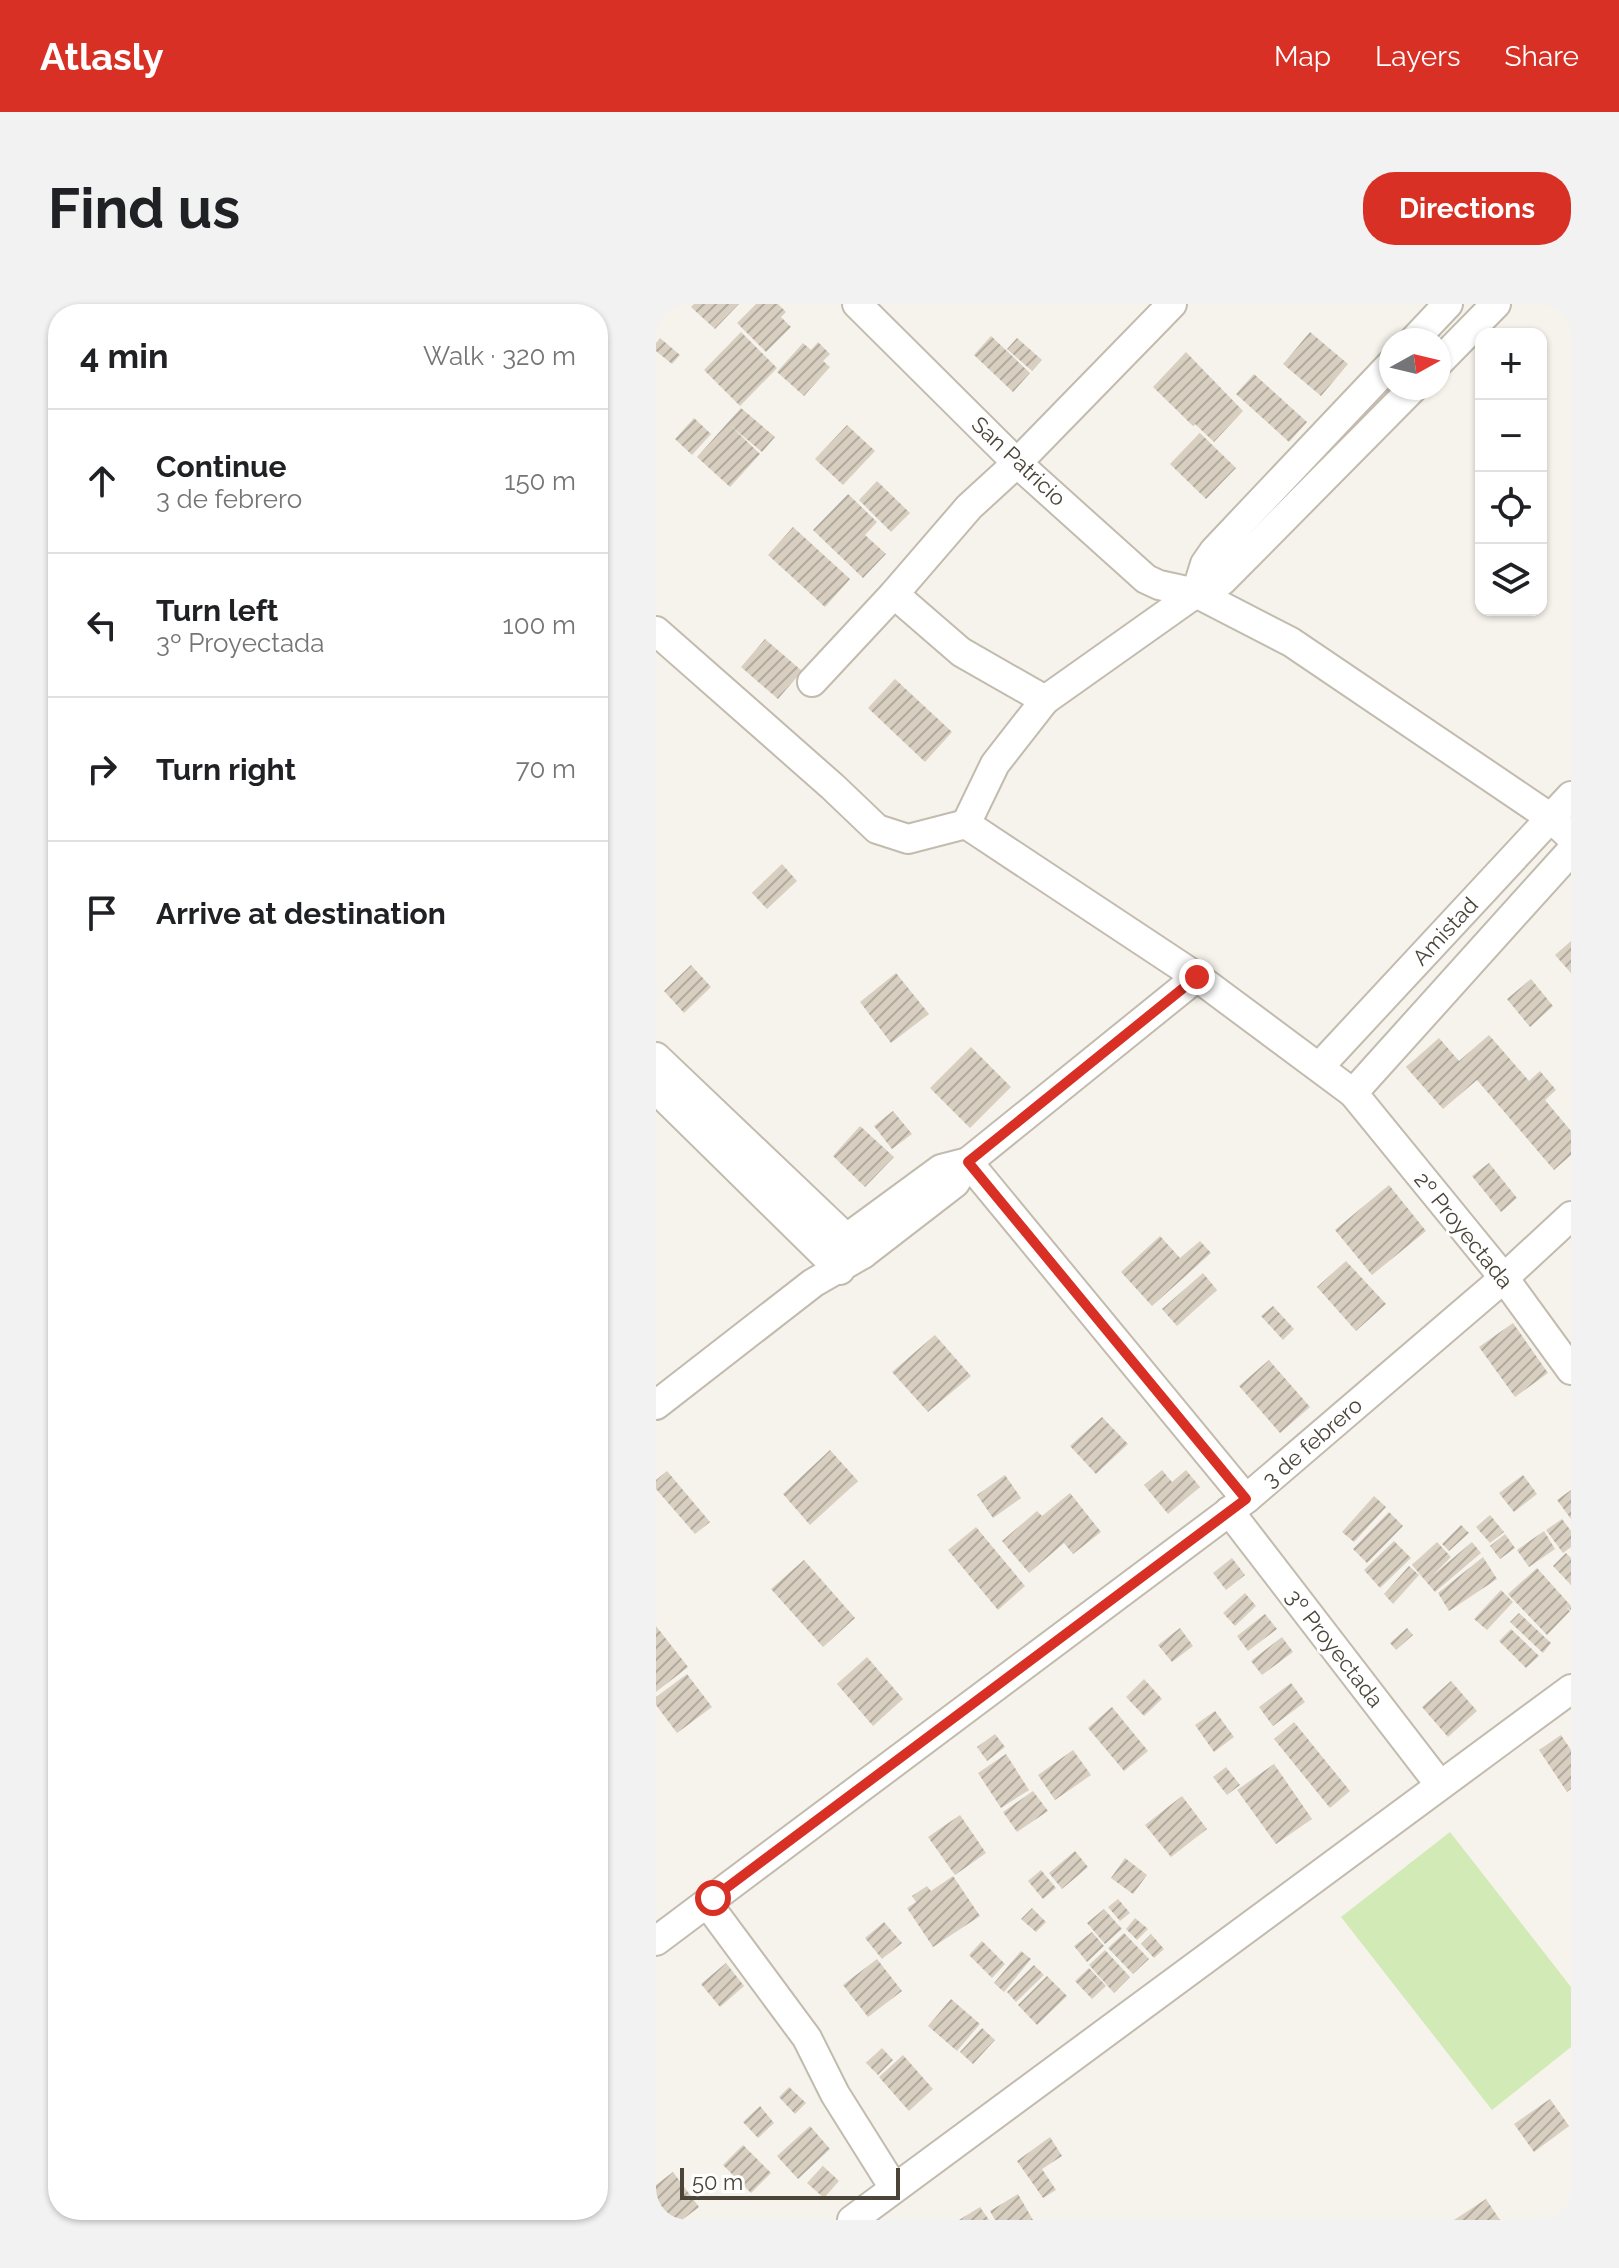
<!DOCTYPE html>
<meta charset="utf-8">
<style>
body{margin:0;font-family:Raleway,sans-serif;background:#f2f2f2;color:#202124}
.controls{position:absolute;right:24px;top:24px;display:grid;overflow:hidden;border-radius:16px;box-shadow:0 2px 6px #0004}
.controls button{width:72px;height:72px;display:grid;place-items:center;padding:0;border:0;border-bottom:2px solid #e0e0e0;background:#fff;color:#202124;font:40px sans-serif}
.compass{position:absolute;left:723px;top:24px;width:72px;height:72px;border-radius:50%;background:#fff;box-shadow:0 2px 6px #0004;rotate:82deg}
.scale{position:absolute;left:24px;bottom:20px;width:220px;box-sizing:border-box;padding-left:8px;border:4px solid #4b4439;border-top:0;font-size:22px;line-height:28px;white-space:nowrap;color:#4b4439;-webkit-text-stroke:6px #fff;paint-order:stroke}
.stop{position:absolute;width:24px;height:24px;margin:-18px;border:6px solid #d93025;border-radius:50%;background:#fff}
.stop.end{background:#d93025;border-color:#fff;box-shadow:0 2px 8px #0008}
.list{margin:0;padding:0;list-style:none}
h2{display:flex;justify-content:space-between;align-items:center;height:104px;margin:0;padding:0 32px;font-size:34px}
h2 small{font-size:26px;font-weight:400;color:#757577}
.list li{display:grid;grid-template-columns:52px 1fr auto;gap:24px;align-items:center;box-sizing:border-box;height:144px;padding:0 32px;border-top:2px solid #e0e0e0}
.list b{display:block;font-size:30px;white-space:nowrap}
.list p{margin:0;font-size:26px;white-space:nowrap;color:#757577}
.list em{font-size:26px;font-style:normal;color:#757577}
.icon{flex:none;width:44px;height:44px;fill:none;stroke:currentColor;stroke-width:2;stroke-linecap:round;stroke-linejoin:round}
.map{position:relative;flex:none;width:915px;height:1916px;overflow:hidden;border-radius:32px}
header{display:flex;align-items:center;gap:48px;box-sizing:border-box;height:112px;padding:0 40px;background:#d93025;color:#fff}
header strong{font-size:38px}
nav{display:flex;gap:44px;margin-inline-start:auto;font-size:28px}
.intro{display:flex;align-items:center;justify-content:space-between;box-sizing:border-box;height:192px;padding:0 48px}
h1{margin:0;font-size:56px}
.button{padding:20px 36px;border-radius:32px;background:#d93025;color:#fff;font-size:28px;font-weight:700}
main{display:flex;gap:48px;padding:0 48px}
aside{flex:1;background:#fff;border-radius:32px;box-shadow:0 2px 6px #0004}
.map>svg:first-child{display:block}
</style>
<header>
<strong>Atlasly</strong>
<nav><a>Map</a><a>Layers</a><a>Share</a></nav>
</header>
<div class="intro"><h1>Find us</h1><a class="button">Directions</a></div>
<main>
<aside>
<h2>4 min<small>Walk · 320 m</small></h2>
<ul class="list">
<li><svg class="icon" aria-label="ahead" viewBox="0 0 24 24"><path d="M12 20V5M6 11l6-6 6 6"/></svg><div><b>Continue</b><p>3 de febrero</p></div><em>150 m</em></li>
<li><svg class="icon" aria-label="left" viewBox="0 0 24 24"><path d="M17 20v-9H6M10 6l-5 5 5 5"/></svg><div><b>Turn left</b><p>3º Proyectada</p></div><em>100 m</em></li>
<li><svg class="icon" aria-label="right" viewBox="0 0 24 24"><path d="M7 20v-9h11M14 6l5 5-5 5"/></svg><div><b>Turn right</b></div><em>70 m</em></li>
<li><svg class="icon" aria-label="arrive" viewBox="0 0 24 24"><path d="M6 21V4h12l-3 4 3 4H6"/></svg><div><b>Arrive at destination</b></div></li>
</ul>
</aside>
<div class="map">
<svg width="915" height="1916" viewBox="0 0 915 1916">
<defs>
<pattern id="building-hatch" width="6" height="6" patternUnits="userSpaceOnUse" patternTransform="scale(2)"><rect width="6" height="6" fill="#d8cfc1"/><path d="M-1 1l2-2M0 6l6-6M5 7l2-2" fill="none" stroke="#b1aa9e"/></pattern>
</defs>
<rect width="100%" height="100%" fill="#f6f3ec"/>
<!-- garden -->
<path fill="#d2eab5" d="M794 1528 915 1683V1743L836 1806 685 1613Z"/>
<!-- building -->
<g fill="url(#building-hatch)">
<path d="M38 0H83L59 25 35 3Z"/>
<path d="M100 0H122L130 8 125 13 135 23 110 48 81 19Z"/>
<path d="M85 28 121 64 84 102 48 66Z"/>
<path d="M654 28 692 60 665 92 627 60Z"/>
<path d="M335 32 374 69 357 88 318 51Z"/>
<path d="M4 34 24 51 16 60 0 47V39Z"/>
<path d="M361 34 386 56 376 67 351 45Z"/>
<path d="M162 38 174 50 167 57 174 63 148 92 121 68 147 39 155 46Z"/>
<path d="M530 48 587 107 558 138 539 120 537 122 497 83Z"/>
<path d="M598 70 651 118 633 138 580 90Z"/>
<path d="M85 104 119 133 106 148 75 122 104 150 74 183 41 153Z"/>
<path d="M38 114 55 130 36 151 19 135Z"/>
<path d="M191 121 219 147 187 181 159 155Z"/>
<path d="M544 129 580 164 550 195 514 160Z"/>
<path d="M221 177 254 209 235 228 203 196Z"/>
<path d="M192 190 221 218 209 231 230 250 207 274 157 226Z"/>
<path d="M137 223 194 275 169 303 112 251Z"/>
<path d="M109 335 146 367 122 395 85 363Z"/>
<path d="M239 375 296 428 269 458 212 404Z"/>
<path d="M126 560 141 577 111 605 96 589Z"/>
<path d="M915 637V669L899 651Z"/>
<path d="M35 661 55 683 28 709 8 687Z"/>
<path d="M240 669 273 710 235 739 204 698Z"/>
<path d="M875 675 897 702 874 723 851 695Z"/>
<path d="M833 731 873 777 884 767 900 786 889 796 915 827V851L898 866 821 776 787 805 750 763 783 734 803 757Z"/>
<path d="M315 743 355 783 314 824 274 784Z"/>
<path d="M237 807 256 830 236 845 218 822Z"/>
<path d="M204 822 238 853 209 883 177 852Z"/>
<path d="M833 859 861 894 845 908 816 872Z"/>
<path d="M733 881 770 927 716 971 679 926Z"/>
<path d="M504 932 524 954 544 937 555 949 496 1002 465 968Z"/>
<path d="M690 957 730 1000 700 1027 661 983Z"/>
<path d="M547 969 561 986 521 1022 506 1005Z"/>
<path d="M617 1002 638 1025 627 1036 605 1012Z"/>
<path d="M857 1019 892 1069 859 1093 823 1043Z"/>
<path d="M279 1031 315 1072 272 1108 236 1068Z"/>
<path d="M613 1056 654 1103 624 1129 583 1082Z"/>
<path d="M446 1113 472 1140 440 1170 414 1142Z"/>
<path d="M174 1146 202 1177 154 1221 127 1190Z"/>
<path d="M506 1166 516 1178 530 1166 544 1183 512 1210 488 1181Z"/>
<path d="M11 1167 54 1218 39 1230 0 1185V1176Z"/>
<path d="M349 1171 365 1194 337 1214 321 1191Z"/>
<path d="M867 1171 881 1190 858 1208 843 1189Z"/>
<path d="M915 1186V1215L901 1196Z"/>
<path d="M414 1189 445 1228 417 1250 408 1239 373 1269 346 1237 381 1207 386 1212Z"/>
<path d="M718 1192 730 1203 698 1238 686 1228Z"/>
<path d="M733 1208 747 1222 711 1259 697 1245Z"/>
<path d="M834 1211 848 1228 834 1239 820 1223Z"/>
<path d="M906 1215 915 1227V1243L907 1249 890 1226Z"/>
<path d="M805 1221 813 1229 793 1247 786 1240Z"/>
<path d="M320 1223 369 1282 342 1306 292 1246Z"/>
<path d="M888 1227 899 1245 873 1263 861 1246Z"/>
<path d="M849 1230 859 1244 844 1255 834 1242Z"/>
<path d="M738 1237 755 1254 724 1284 708 1266Z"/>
<path d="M781 1238 795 1253 776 1272 816 1238 825 1249 779 1288 756 1261Z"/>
<path d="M910 1249 915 1254V1281L897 1262Z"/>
<path d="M827 1253 841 1275 793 1307 782 1289Z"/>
<path d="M576 1254 589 1271 570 1286 557 1269Z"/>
<path d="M148 1256 199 1314 167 1343 115 1285Z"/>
<path d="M753 1262 763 1271 737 1300 728 1290Z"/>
<path d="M881 1264 915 1302V1306L910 1303 914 1307 891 1331 852 1290Z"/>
<path d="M845 1286 857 1298 831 1326 818 1315Z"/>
<path d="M589 1289 600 1302 579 1322 567 1309Z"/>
<path d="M863 1309 895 1339 887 1349 854 1318Z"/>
<path d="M609 1310 621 1325 592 1347 581 1332Z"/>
<path d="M0 1322 32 1363 0 1388Z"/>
<path d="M524 1324 537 1342 516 1358 502 1341Z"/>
<path d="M751 1324 757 1331 740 1346 734 1339Z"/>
<path d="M855 1325 883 1352 870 1364 843 1337Z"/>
<path d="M626 1333 637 1348 606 1371 595 1357Z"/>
<path d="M211 1353 247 1395 217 1422 181 1380Z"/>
<path d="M31 1370 56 1403 21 1429 0 1401V1393Z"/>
<path d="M488 1375 506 1395 488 1412 470 1393Z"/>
<path d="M795 1377 821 1407 792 1433 766 1403Z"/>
<path d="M635 1379 649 1398 617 1422 603 1403Z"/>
<path d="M456 1403 492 1447 468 1467 432 1424Z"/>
<path d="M559 1407 578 1433 558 1448 539 1421Z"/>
<path d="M638 1418 694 1487 674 1504 618 1435Z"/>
<path d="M339 1430 349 1443 331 1457 321 1443Z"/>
<path d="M905 1431 915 1446V1485L911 1488 883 1446Z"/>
<path d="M417 1446 435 1471 399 1496 382 1471Z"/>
<path d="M350 1450 373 1486 345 1504 322 1469Z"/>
<path d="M618 1460 656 1515 620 1540 581 1486Z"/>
<path d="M570 1463 584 1481 571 1491 557 1473Z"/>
<path d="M377 1487 392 1507 361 1528 347 1508Z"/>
<path d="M526 1492 551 1525 515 1553 489 1521Z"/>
<path d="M304 1511 330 1549 299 1571 272 1533Z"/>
<path d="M419 1547 432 1563 406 1585 393 1569Z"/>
<path d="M469 1554 491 1571 477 1590 455 1574Z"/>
<path d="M385 1566 400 1584 387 1595 372 1577Z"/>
<path d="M297 1572 324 1612 277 1643 251 1604 260 1598 256 1592 271 1582 275 1587Z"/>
<path d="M462 1595 474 1609 464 1617 452 1603Z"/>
<path d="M376 1604 390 1618 380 1628 365 1615Z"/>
<path d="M448 1605 466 1625 449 1640 431 1619Z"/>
<path d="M479 1614 492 1625 481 1636 470 1625Z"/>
<path d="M228 1618 246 1639 226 1655 209 1634Z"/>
<path d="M436 1628 448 1642 431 1658 418 1642Z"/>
<path d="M468 1629 493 1655 477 1670 452 1644Z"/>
<path d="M495 1630 508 1645 498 1654 485 1640Z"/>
<path d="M326 1637 349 1660 336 1674 313 1651Z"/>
<path d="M449 1646 474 1673 458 1689 433 1661Z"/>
<path d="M365 1647 375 1655 348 1688 338 1679Z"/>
<path d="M221 1655 246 1687 212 1713 187 1681Z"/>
<path d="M70 1659 88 1682 64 1703 45 1680Z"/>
<path d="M378 1661 388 1671 360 1698 351 1688Z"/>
<path d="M433 1664 450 1682 436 1695 419 1677Z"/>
<path d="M391 1672 411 1692 381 1721 362 1701Z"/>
<path d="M295 1695 324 1720 301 1747 272 1722Z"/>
<path d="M326 1724 339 1736 317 1760 304 1748Z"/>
<path d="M226 1744 237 1756 222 1771 210 1759Z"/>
<path d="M247 1751 277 1785 253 1807 223 1773Z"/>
<path d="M133 1783 150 1799 139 1810 123 1793Z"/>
<path d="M894 1795 913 1822 878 1848 858 1820Z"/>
<path d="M104 1802 118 1819 102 1834 87 1818Z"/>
<path d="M154 1822 174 1845 142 1875 121 1852Z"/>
<path d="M394 1833 406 1852 386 1865 400 1886 387 1894 361 1857Z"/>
<path d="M87 1841 115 1869 95 1889 67 1861Z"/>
<path d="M167 1862 183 1877 168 1894 151 1879Z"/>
<path d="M17 1868 43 1903 26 1916H0V1881Z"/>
<path d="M362 1890 377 1916H339L334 1907Z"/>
<path d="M830 1895 844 1916H798Z"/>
<path d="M324 1903 333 1916H303Z"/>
</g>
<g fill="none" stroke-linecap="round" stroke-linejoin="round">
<!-- minor casing -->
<g stroke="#c2bbae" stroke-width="32">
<g id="minor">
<path d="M201 0 361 159 490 275 503 281 540 289 635 338 895 514 915 533"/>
<path d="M758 36 792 0"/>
<path d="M783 58 840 0"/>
<path d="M540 289 549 260 558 247 735 60"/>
<path d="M238 290 305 348 389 396"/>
<path d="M0 327 177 483 221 525 252 535 310 520 541 673 697 789 848 974 915 1066"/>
<path d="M156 378 238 290 313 203 361 159 516 0"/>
<path d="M310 520 339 460 389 396 540 289 566 277 757 84"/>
<path d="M0 753 207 950"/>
<path d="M663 763 915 492"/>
<path d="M0 785 184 966"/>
<path d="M697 789 915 547"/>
<path d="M312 858 590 1195"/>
<path d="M176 945 285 865 312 858"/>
<path d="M0 1101 157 979 207 950 299 879 312 858 541 673"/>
<path d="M573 1207 784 1481"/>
<path d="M51 1599 151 1734 179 1790 238 1884"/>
<path d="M0 1637 590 1195 848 974 915 912"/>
<path d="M196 1916 915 1385"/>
</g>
</g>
<!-- minor -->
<use href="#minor" stroke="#fff" stroke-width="28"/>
</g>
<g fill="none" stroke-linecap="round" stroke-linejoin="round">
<!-- route -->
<path stroke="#d93025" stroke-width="10" d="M57 1594 590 1195 312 858 541 673"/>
</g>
<g text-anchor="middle" stroke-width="6" stroke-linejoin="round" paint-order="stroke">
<!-- street labels -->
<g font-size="22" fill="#4b4439" stroke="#fff">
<text transform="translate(363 157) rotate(43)" y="8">San Patricio</text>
<text transform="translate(789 627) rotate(-47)" y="8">Amistad</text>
<text transform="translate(808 926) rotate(51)" y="8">2º Proyectada</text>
<text transform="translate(656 1138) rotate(-41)" y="8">3 de febrero</text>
<text transform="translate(679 1344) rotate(52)" y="8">3º Proyectada</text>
</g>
</g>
</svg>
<div class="controls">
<button>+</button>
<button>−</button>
<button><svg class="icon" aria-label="locate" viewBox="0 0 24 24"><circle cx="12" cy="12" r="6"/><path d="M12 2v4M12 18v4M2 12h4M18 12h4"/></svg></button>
<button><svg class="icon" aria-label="layers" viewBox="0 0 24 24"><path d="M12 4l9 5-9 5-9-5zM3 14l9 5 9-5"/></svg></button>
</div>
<svg class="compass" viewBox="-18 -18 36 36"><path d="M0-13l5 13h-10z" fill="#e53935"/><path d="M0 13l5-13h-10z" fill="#757577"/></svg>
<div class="scale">50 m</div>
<div class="stop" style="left:57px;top:1594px"></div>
<div class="stop end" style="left:541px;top:673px"></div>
</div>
</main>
